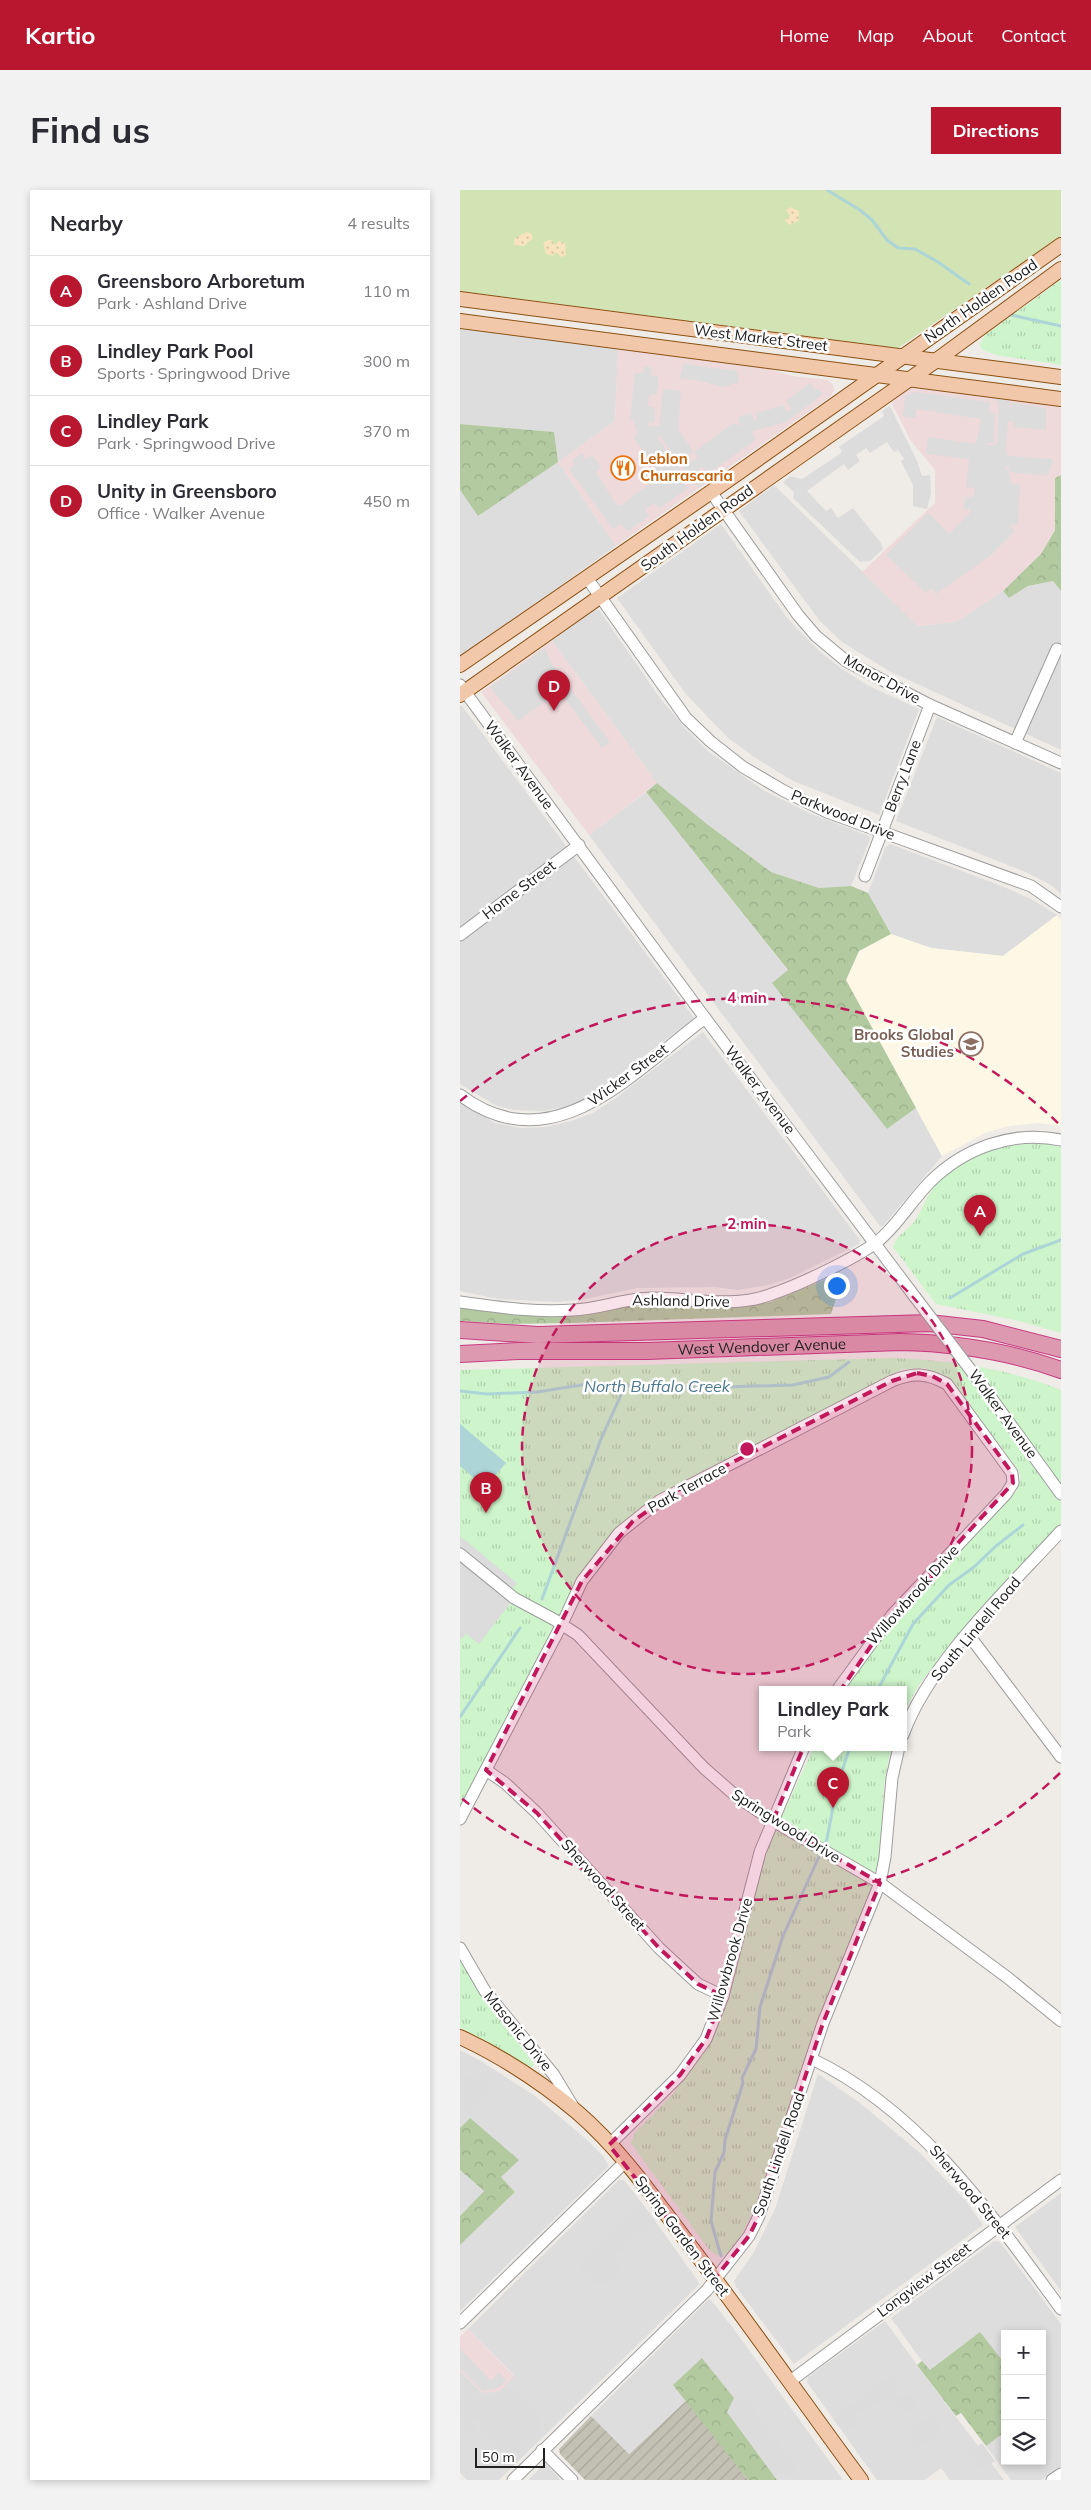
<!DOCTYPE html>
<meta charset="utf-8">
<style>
body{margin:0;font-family:Mulish,sans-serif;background:#f2f2f3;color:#2b2b33}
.controls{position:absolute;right:15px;bottom:15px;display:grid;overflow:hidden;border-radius:0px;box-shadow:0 2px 8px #0003}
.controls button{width:45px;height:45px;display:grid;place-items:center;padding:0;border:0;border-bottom:1px solid #e1e1e2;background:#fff;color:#2b2b33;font:25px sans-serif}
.scale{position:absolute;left:15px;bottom:12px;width:70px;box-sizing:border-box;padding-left:5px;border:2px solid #202020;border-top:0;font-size:14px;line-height:18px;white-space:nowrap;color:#202020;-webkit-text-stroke:4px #fff;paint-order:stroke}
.you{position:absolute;left:376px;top:1095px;width:18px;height:18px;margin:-12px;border:4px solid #fff;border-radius:50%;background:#1a73e8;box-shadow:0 0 0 8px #1a73e833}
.badge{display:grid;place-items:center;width:32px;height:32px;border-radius:50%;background:#b91730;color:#fff;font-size:16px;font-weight:700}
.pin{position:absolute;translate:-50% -41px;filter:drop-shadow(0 1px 2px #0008)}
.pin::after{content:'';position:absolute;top:26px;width:18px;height:15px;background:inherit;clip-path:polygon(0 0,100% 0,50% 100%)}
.popup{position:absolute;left:299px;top:1496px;width:148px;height:65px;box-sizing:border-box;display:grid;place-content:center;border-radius:0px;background:#fff;filter:drop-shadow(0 1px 4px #0005);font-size:16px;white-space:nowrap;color:#7c7c81}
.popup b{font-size:19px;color:#2b2b33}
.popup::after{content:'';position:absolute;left:50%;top:100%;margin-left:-10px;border:10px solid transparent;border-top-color:#fff}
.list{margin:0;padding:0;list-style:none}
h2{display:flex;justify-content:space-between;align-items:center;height:65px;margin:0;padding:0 20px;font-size:21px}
h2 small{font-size:16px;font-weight:400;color:#7c7c81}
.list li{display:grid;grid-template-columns:32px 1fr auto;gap:15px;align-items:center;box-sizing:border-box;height:70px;padding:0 20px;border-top:1px solid #e1e1e2}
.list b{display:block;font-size:19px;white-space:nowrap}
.list p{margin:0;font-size:16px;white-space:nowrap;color:#7c7c81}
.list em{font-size:16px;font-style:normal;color:#7c7c81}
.icon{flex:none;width:28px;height:28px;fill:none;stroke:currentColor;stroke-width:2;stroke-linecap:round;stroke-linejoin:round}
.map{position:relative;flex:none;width:601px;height:2290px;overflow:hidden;border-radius:0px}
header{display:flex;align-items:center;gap:30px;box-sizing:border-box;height:70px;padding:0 25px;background:#b91730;color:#fff}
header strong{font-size:24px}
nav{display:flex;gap:28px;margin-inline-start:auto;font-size:18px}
.intro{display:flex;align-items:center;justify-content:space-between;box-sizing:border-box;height:120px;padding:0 30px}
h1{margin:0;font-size:35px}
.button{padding:12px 22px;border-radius:0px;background:#b91730;color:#fff;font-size:18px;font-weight:700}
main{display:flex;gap:30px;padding:0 30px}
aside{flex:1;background:#fff;border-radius:0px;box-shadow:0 2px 8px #0003}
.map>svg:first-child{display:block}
</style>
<header>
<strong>Kartio</strong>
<nav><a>Home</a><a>Map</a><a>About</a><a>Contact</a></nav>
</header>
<div class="intro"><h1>Find us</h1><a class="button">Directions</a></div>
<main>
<aside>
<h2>Nearby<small>4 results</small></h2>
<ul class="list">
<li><span class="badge">A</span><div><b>Greensboro Arboretum</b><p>Park · Ashland Drive</p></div><em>110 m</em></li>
<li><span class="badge">B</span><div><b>Lindley Park Pool</b><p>Sports · Springwood Drive</p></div><em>300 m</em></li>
<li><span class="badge">C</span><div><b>Lindley Park</b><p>Park · Springwood Drive</p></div><em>370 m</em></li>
<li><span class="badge">D</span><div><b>Unity in Greensboro</b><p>Office · Walker Avenue</p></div><em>450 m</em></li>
</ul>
</aside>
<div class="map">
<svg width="601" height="2290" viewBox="0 0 601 2290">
<defs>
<pattern id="construction-furrows" width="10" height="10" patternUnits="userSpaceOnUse" patternTransform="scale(1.25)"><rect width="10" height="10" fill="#c3c1b4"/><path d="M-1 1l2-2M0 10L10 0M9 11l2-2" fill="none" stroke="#a7a69a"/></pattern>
<pattern id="forest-crowns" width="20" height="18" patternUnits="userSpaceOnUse" patternTransform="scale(1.25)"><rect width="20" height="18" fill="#b3caa1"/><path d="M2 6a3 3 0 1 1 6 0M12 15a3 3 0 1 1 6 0" fill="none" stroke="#9aad8a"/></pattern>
<pattern id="sand-dots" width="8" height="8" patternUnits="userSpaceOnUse" patternTransform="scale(1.25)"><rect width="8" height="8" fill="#f7e3be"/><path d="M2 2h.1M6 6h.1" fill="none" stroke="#d3c2a3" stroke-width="1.8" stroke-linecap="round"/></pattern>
<pattern id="park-tufts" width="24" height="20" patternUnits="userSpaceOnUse" patternTransform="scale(1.25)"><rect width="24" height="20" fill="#cdf4ca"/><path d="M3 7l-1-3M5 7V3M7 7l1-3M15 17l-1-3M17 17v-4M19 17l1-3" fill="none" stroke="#b0d1ad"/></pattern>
</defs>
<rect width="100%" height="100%" fill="#efece8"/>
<!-- residential -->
<g fill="#dedddd">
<path d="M0 139 158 158 155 231 98 272 156 356 0 466V300L19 326 94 242 0 234Z"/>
<path d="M314 295 458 436 496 432 543 401 549 408 568 396 593 391 601 401V560L429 481 382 452 359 430 279 321Z"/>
<path d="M261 334 327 428 358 460 382 479 407 495 459 519 419 625 333 591 297 569 268 548 225 503 157 408Z"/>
<path d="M133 420H139L200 508 225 538 248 561 303 600 349 623 409 646 410 649 391 696 359 698 311 682 247 634 197 593 92 451Z"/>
<path d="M0 516H2L234 828 142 898 125 909 106 917 83 921 54 920 35 915 0 894Z"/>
<path d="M477 527 601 583V704L591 695 568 683 436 631Z"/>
<path d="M186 602 328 781 313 793 427 939 456 918 482 966 423 1036H420L129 645Z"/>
<path d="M430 654 544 697 573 710 597 725 543 766 471 758 431 744 408 703 425 658Z"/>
<path d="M243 842 400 1050 399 1054 330 1088 309 1095 278 1100 255 1097 178 1098 120 1110 97 1112 38 1109 0 1101V913L35 933 60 938 86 937 111 931 133 923 153 910Z"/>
<path d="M0 1860 21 1871 75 1906 126 1949 143 1966 149 1976 0 2121V2055L55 2002 40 1987 10 1928 0 1938Z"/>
<path d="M358 1884 400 1913 460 1963 506 2011 523 2035 334 2174 276 2097 274 2091 294 2062 315 2019Z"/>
<path d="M0 1980 24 2001 0 2026Z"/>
<path d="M159 1990H164L186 2018 240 2094 39 2290H7L0 2283V2180L23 2203 54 2185 8 2139Z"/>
<path d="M601 2003V2101L555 2037Z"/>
<path d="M534 2051 540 2052 601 2134V2276L581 2290H551L526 2256 545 2242V2271H582V2144H545V2174L520 2143 469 2181 431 2128Z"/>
<path d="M248 2110H251L273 2138 383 2290H317L267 2222 213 2195 227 2210 168 2264 131 2226Z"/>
<path d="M425 2131 477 2202 544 2290H490L481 2278 465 2290H417L347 2192 348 2187Z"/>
<path d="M85 2273 101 2290H68Z"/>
</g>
<!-- commercial -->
<g fill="#eed9db">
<path d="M158 158 300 176 332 186 368 190 373 195 374 201 370 207 156 356 98 272 155 231Z"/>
<path d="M455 197 601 215V285L595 288V339L581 364 543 401 496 432 458 436 402 382 475 313V280L451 251 431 212 449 198Z"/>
<path d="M92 451 197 593 129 645 21 502Z"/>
<path d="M8 2139 54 2186 40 2201 23 2203 0 2180V2147Z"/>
</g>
<!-- education -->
<path fill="#fcf8e5" d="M597 725 601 730V936L579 933 549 936 525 943 482 966 386 790 399 761 431 744 471 758 543 766Z"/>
<!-- construction -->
<path fill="url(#construction-furrows)" d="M227 2210 288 2290H125L100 2264 99 2259 131 2226 169 2264Z"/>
<!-- grass -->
<path fill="#d2e3b4" d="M0 0H601V46L438 158 0 101Z"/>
<!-- forest -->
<g fill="url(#forest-crowns)">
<path d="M0 234 94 242 98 272 18 326 0 300Z"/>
<path d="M601 285V401L593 391 568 396 549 408 543 401 581 364 595 340V288Z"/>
<path d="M197 593 247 634 311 682 359 698 391 696 408 703 431 744 399 761 386 790 456 918 427 939 312 793 328 780 186 602Z"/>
<path d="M371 1087 378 1103 371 1124 112 1133 52 1134 0 1131V1118L44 1123 113 1125 166 1117 241 1115 278 1117 310 1112Z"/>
<path d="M10 1928 59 1970 41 1987 55 2002 0 2055V2026L24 2001 0 1980V1938Z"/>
<path d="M520 2142 545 2174V2242L526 2256 501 2223 496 2226 457 2175 462 2171 470 2180Z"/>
<path d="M242 2168 274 2208 267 2222 317 2290H288L213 2195Z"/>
</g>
<!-- sand -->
<g fill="url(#sand-dots)">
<path d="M330 17 339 21V31L329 35 325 30 330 26 326 20Z"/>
<path d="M66 42 71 43 73 48 64 56 54 55V49Z"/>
<path d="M88 50H91L95 55 99 51 105 53 106 65 101 67 96 62 93 66 86 64 83 53Z"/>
</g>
<!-- park -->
<g fill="url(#park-tufts)">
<path d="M601 90V175L536 165 522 160 520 154 525 145Z"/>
<path d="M580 953 601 956V1143L559 1131 476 1114 433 1057C436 1045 448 1040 455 1031 462 1020 466 1007 474 997 498 963 542 955 580 953Z"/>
<path d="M431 1168C488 1170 548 1178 601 1200V1333L504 1439 460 1493 443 1523V1499H386L428 1437 556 1302 561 1287 558 1280 489 1188 465 1178 442 1179 351 1229 219 1293 184 1315 158 1339 117 1391 0 1619V1180Z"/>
<path d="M354 1557H431L424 1594 421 1663 407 1711 298 2011 280 2048 267 2065H257L250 2061 171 1953 175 1943 213 1904 251 1850 266 1815 294 1700 312 1648Z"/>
<path d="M0 1768 21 1804 74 1874 72 1878 0 1837Z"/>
</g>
<!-- parking -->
<g fill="#dcdcdc" fill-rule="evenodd">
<path d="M224 174 277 181 279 192 263 197 236 190 219 189Z"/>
<path d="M184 177H191V185L198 187 197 204 189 205 188 216 195 218 194 233 189 232V236H199L203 199 221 201 218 239 233 261 228 265 231 272 238 267 234 262 273 233 280 236 278 229 281 226 291 223 295 231 297 229 296 223 324 215 326 221H330L331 218 326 211 350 193 355 200 358 199 363 204 326 232 293 241 292 243 295 248 293 252 250 282 241 277 238 281 249 290 239 297 229 288 224 293 228 298 200 318 194 313 185 319 189 326 168 341 161 334 153 339 109 279 115 274 113 270 122 263 126 269 132 265 141 277 136 283 156 314 160 316 201 285 173 247 177 244 174 231 170 230 175 183H183ZM197 247H200L224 279 222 282Z"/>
<path d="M455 202 530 212 529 221 535 224 534 253H527L526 255 537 254 539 215 536 209 550 211 549 221 552 213 586 218V240L554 237 553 231 548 232 546 263 549 266 592 269 593 273 587 286 549 282V277L546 276 552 294 560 295 558 334 549 335 555 341 530 366 476 404 472 398 466 403 426 365 468 323 489 344 511 322 510 319H504L505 307H512L514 305 515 298 506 297 509 269 466 264 468 247 516 254 521 229 457 219 455 228 443 226 445 206Z"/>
<path d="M430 216 457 271 462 286 470 285 471 303 467 319 453 316V295L441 271 444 269 438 260 434 262 427 252 410 263 406 258 396 265 400 271 388 280 384 274 347 301 366 321 371 318 378 328 393 318 421 353 423 359 410 371 400 372 333 308 334 302 323 292 330 286 342 289 380 264 382 261 379 257 424 226 422 221Z"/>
<path d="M85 458 90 471 150 552 142 558 99 501 58 531 30 497Z"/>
<path d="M0 1346 57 1393 49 1404 54 1408 19 1454 6 1444 2 1449 0 1448Z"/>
<path d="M30 1878 38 1883 26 1895 31 1902 0 1931V1895L9 1886 17 1890Z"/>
<path d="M181 2014 194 2030 157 2064 155 2070 158 2075 159 2082 146 2095 137 2094 118 2076Z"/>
<path d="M0 2159 31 2191 39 2183 46 2191 38 2198 23 2201 0 2178Z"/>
<path d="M0 2183 19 2202 14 2207 16 2210 27 2205 41 2203 48 2197 56 2202 83 2229 78 2234 83 2240 79 2245 71 2241 79 2250 71 2257 62 2250 61 2253 65 2259 57 2266 50 2262 45 2266 18 2239 23 2233 17 2228 12 2233 16 2239 0 2254V2229L8 2218 4 2211 0 2213Z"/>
<path d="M431 2185 436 2192 432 2195 441 2208 449 2203 458 2213 444 2224 429 2205 413 2216 409 2214 394 2225 400 2233 386 2243 380 2238 373 2229Z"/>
<path d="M284 2207 338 2279 326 2288 321 2282 316 2286 270 2224 275 2214Z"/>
<path d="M471 2225 482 2240 457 2259 445 2244Z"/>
<path d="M522 2253 535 2271 521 2281 508 2263Z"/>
</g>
<!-- water -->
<path fill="#add5d8" d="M0 1234 46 1273 25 1297 0 1276Z"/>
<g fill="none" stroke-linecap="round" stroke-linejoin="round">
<!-- stream -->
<g stroke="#add5d8" stroke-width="3">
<path d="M367 0 400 20 412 30 427 50 438 58 455 59 478 72 509 94"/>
<path d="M551 125 601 136"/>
<path d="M490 1108 563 1064 601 1050"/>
<path d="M0 1201 27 1204 77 1202 128 1194 233 1198 333 1195 369 1187 389 1172"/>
<path d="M82 1409 141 1249 165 1196"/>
<path d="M418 1499 453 1434 489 1395 514 1377 536 1356 563 1335"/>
<path d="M0 1527 60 1438"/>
<path d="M261 2066 251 2031 255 1982 264 1963 265 1950 283 1893 282 1888 296 1859 300 1817 323 1746 367 1649 377 1596 390 1557"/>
</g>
<!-- minor casing -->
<g stroke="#9d9d9d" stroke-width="13">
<g id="minor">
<path d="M251 302 338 425 356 446 386 471 470 515 601 573"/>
<path d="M127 388 226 528 250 551 283 577 324 601 367 622 571 696 601 717"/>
<path d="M0 495 245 828 455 1107"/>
<path d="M555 553 597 459"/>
<path d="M405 686 470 515"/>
<path d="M0 745 119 655"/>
<path d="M0 905C93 975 174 881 245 828"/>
<path d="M0 1112C37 1117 76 1123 113 1120 140 1119 165 1108 192 1108 232 1108 273 1119 312 1104 339 1095 394 1069 417 1052 438 1035 451 1011 470 992 504 958 553 940 601 950"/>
<path d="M519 1191 601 1304"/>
<path d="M0 1364 54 1408 95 1430 118 1445 244 1578 276 1606 313 1631 420 1693 548 1788 601 1831"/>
<path d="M508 1444 601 1567"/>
<path d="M443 1545C469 1472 549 1398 601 1341"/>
<path d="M26 1580 45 1593 77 1623 199 1758 238 1794 263 1806"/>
<path d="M0 1629 102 1434 122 1391 159 1343 199 1311 432 1191C453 1182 467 1183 487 1194L552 1283 553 1293 546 1304 432 1425 378 1499"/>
<path d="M0 1758 25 1801 94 1885 114 1918"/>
<path d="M352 1869C461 1921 532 2025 601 2119"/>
<path d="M149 1955 220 1885 246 1849 263 1806 300 1662 344 1557"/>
<path d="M0 2133 165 1972"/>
<path d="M329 2192 601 1990"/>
<path d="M82 2260 112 2290"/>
<path d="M53 2290 247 2100 289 2046 299 2026 363 1833 420 1693 425 1667 432 1588 439 1557"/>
<path d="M592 2290 601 2284"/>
</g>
</g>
<!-- major casing -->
<g stroke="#8b5011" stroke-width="16">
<g id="major">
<path d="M0 109 601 187"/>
<path d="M0 131 601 209"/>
<path d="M0 475 251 302 601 55"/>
<path d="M0 505 474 172 601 79"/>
<path d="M0 1847C41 1866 82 1893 117 1922 159 1958 192 2005 225 2049 285 2128 342 2210 401 2290"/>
</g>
</g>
<!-- highway casing -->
<g stroke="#c73b80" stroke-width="18">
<g id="highway">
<path d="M0 1140 78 1145 469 1133 523 1139 601 1159"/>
<path id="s1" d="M0 1164 59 1161H187L440 1152C496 1153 548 1161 601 1180"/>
</g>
</g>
<!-- minor -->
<use href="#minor" stroke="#fff" stroke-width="11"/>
<!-- major -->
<use href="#major" stroke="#f2c8ab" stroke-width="14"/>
<!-- highway -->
<use href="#highway" stroke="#dd99b0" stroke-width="16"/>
<!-- minor-bridge casing -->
<g stroke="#9d9d9d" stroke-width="13" stroke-linecap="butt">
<path id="minor-bridge" d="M455 1107 519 1191"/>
</g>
<!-- minor-bridge -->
<use href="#minor-bridge" stroke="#fff" stroke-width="11"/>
</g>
<!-- marked area -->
<path fill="#c2185b" fill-opacity="0.2" stroke="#c2185b" stroke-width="4" stroke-dasharray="10 6" stroke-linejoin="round" d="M457 1183 472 1186 487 1194 552 1283 553 1293 432 1425 346 1551 313 1631 420 1693 363 1833 299 2026 289 2046 255 2088 149 1955 220 1885 246 1849 263 1806 238 1794 199 1758 77 1623 26 1580 122 1391 173 1331 218 1300 432 1191Z"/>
<!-- distance rings -->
<circle cx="287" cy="1259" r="225" fill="#c2185b" fill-opacity=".12"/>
<g fill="none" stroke="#c2185b" stroke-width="2.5" stroke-dasharray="9 6">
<circle cx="287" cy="1259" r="225"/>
<path d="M600 1583A451 451 0 0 1 0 1607M0 911A451 451 0 0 1 600 935"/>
</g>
<!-- icons -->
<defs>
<g id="restaurant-ring" transform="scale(1.25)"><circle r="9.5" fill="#fff" stroke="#e8710a" stroke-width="1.5"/><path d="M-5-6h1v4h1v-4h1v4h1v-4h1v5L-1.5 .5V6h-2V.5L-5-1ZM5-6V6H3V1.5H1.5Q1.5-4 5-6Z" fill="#e8710a"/></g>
<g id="school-ring" transform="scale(1.25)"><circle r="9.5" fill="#fff" stroke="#8d6e63" stroke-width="1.5"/><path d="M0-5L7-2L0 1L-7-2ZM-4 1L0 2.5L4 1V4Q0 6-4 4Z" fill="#8d6e63"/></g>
</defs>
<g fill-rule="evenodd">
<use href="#restaurant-ring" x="163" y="278"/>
<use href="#school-ring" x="511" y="854"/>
</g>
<g text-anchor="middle" stroke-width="5" stroke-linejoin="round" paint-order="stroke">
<!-- street labels -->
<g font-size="15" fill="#202020" stroke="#fff">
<text transform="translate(521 111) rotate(-35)" y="5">North Holden Road</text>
<text transform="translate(301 148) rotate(7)" y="5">West Market Street</text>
<text transform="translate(237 338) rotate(-36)" y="5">South Holden Road</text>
<text transform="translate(422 489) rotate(29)" y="5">Manor Drive</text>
<text transform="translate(59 575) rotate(54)" y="5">Walker Avenue</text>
<text transform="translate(443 586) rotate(-69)" y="5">Berry Lane</text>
<text transform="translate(383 625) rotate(22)" y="5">Parkwood Drive</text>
<text transform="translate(59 700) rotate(-37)" y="5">Home Street</text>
<text transform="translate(168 885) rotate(-36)" y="5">Wicker Street</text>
<text transform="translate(300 900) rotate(53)" y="5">Walker Avenue</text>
<text transform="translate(221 1111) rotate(1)" y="5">Ashland Drive</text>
<text dy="5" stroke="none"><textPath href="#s1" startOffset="302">West Wendover Avenue</textPath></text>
<text transform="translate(543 1224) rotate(54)" y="5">Walker Avenue</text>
<text transform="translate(227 1298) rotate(-29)" y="5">Park Terrace</text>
<text transform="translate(453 1405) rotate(-48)" y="5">Willowbrook Drive</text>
<text transform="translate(516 1439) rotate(-50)" y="5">South Lindell Road</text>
<text transform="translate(326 1636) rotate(32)" y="5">Springwood Drive</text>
<text transform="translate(143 1695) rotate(48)" y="5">Sherwood Street</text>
<text transform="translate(270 1770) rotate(-74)" y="5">Willowbrook Drive</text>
<text transform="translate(58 1841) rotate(51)" y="5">Masonic Drive</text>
<text transform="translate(319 1964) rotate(-71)" y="5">South Lindell Road</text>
<text transform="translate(510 2002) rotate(50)" y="5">Sherwood Street</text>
<text transform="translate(222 2046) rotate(53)" y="5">Spring Garden Street</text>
<text transform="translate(464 2090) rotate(-37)" y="5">Longview Street</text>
</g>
<!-- food labels -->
<g font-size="15" font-weight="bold" fill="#c56008" stroke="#fff" text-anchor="start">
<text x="180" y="274">Leblon<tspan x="180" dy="17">Churrascaria</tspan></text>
</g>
<!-- education labels -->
<g font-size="15" font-weight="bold" fill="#785e54" stroke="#fff" text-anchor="end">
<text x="494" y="850">Brooks Global<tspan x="494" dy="17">Studies</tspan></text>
</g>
<!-- water labels -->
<g font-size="16" font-style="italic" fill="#4c788f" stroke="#fff">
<text x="197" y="1202">North Buffalo Creek</text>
</g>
</g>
<circle cx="287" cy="1259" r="8" fill="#c2185b" stroke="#fff" stroke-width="2.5"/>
<g font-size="15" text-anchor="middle" font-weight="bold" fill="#c2185b" stroke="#fff" stroke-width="5" stroke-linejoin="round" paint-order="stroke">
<text x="287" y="813">4 min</text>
<text x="287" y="1039">2 min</text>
</g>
</svg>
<div class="controls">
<button>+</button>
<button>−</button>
<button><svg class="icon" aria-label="layers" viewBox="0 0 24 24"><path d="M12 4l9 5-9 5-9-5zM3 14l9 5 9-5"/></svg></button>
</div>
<div class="scale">50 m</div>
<div class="you"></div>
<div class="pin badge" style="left:520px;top:1046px">A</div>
<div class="pin badge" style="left:26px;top:1323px">B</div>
<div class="pin badge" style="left:373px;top:1618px">C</div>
<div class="popup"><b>Lindley Park</b>Park</div>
<div class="pin badge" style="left:94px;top:521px">D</div>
</div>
</main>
